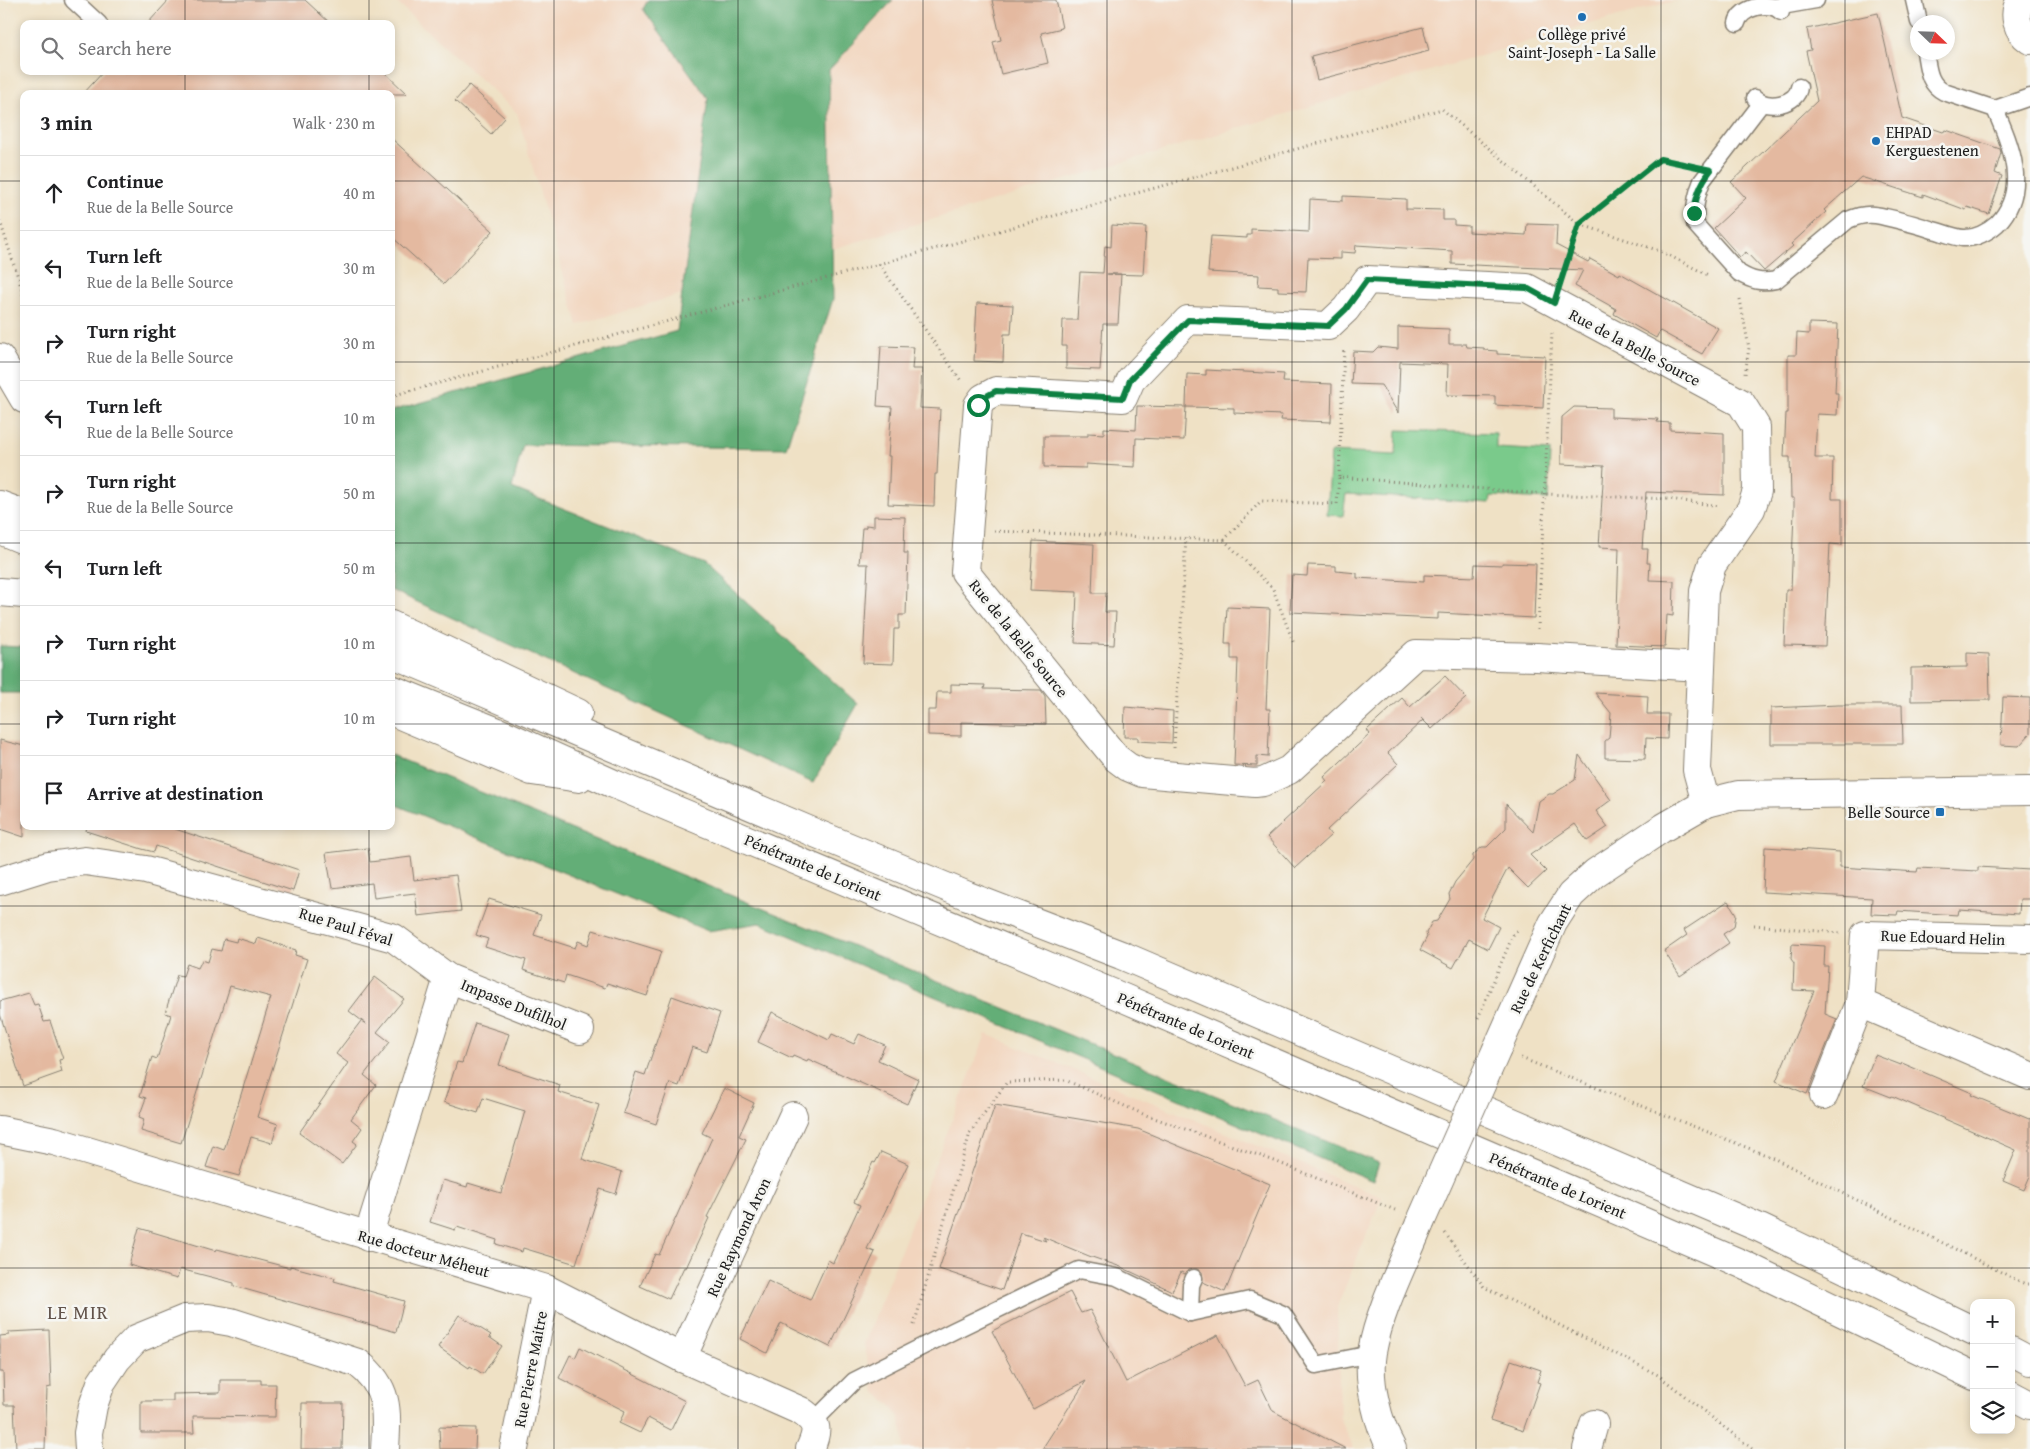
<!DOCTYPE html>
<meta charset="utf-8">
<style>
body{margin:0;font-family:"Gentium Book Plus",serif;background:#f2f2f2;color:#202124}
.controls{position:absolute;right:15px;bottom:15px;display:grid;overflow:hidden;border-radius:10px;box-shadow:0 2px 8px #0003}
.controls button{width:45px;height:45px;display:grid;place-items:center;padding:0;border:0;border-bottom:1px solid #e0e0e0;background:#fff;color:#202124;font:25px sans-serif}
.compass{position:absolute;left:1910px;top:15px;width:45px;height:45px;border-radius:50%;background:#fff;box-shadow:0 2px 8px #0003;rotate:113deg}
.stop{position:absolute;width:15px;height:15px;margin:-11px;border:4px solid #0b8043;border-radius:50%;background:#fff}
.stop.end{background:#0b8043;border-color:#fff;box-shadow:0 1px 5px #0008}
.list{margin:0;padding:0;list-style:none}
h2{display:flex;justify-content:space-between;align-items:center;height:65px;margin:0;padding:0 20px;font-size:21px}
h2 small{font-size:16px;font-weight:400;color:#757577}
.list li{display:grid;grid-template-columns:32px 1fr auto;gap:15px;align-items:center;box-sizing:border-box;height:75px;padding:0 20px;border-top:1px solid #e0e0e0}
.list b{display:block;font-size:19px;white-space:nowrap}
.list p{margin:0;font-size:16px;white-space:nowrap;color:#757577}
.list em{font-size:16px;font-style:normal;color:#757577}
.icon{flex:none;width:28px;height:28px;fill:none;stroke:currentColor;stroke-width:2;stroke-linecap:round;stroke-linejoin:round}
.map{position:relative;flex:none;width:2030px;height:1449px;overflow:hidden}
.search{position:absolute;background:#fff;box-shadow:0 2px 8px #0003;left:20px;top:20px;width:375px;height:55px;display:flex;align-items:center;gap:12px;box-sizing:border-box;padding:0 18px;border-radius:10px;color:#757577;font-size:19px}
.panel{position:absolute;background:#fff;box-shadow:0 2px 8px #0003;left:20px;top:90px;width:375px;height:740px;border-radius:10px}
.map>svg:first-child{display:block}
</style>
<div class="map">
<svg width="2030" height="1449" viewBox="0 0 2030 1449">
<rect width="100%" height="100%" fill="#f6f6f2"/>
<filter id="ink" filterUnits="userSpaceOnUse"><feTurbulence type="fractalNoise" baseFrequency=".02" numOctaves="2"/><feDisplacementMap in="SourceGraphic" scale="10" xChannelSelector="R" yChannelSelector="G"/><feConvolveMatrix kernelMatrix="1 2 1 2 8 2 1 2 1" color-interpolation-filters="sRGB"/></filter>
<filter id="wash" filterUnits="userSpaceOnUse"><feTurbulence type="fractalNoise" baseFrequency=".0096" numOctaves="4" result="noise"/><feDisplacementMap in="SourceGraphic" scale="20" xChannelSelector="R" yChannelSelector="G"/><feGaussianBlur stdDeviation="1.12" result="paint"/><feColorMatrix in="noise" values="0 0 0 0 0 0 0 0 0 0 0 0 0 0 0 0 0 1.4 0 .05"/><feComposite in="paint" operator="in"/></filter>
<g filter="url(#wash)">
<rect width="100%" height="100%" fill="#efe1c5"/>
<!-- built -->
<g fill="#f2d5be">
<path d="M394 0H1678L1553 34 578 325 517 113Z"/>
<path d="M986 1034 1382 1197 1337 1307 1340 1419 1354 1449H904L903 1431 899 1417 890 1404 874 1392 864 1344Z"/>
</g>
<!-- green -->
<path fill="#7aca8b" stroke="#4b7354" d="M1397 430 1496 433V448L1550 451 1548 499 1491 496 1490 503 1346 494 1343 516 1327 515 1331 452 1396 455Z"/>
<!-- forest -->
<g fill="#63ae77" stroke="#40654a">
<path d="M648 0H893L829 70 833 299 786 448 523 445 512 488 704 564 858 704 813 783 391 590V411L677 331 708 98 643 9Z"/>
<path d="M0 646 24 647V693H0Z"/>
<path d="M391 755 1379 1163 1373 1181 760 923 708 931 391 803Z"/>
</g>
<g id="blocks">
<!-- building -->
<g fill="#e4b9a0">
<path d="M169 0H305L331 24H147Z"/>
<path d="M992 0H1056L1062 28 1041 33 1048 63 1001 74 993 42 1001 40Z"/>
<path d="M1878 13 1902 118 1943 132 1946 130 2000 149 2001 153 1995 173 2002 176 1989 214 1967 207 1966 210 1923 194V197L1861 177 1824 210 1826 212 1791 244 1793 246 1764 271 1746 252 1740 257 1714 228 1746 198 1731 182 1817 101 1806 51 1811 50 1807 29Z"/>
<path d="M1423 27 1429 51 1317 80 1311 56Z"/>
<path d="M104 71H383L407 94H83Z"/>
<path d="M469 85 505 118 491 134 455 101Z"/>
<path d="M391 138 493 231 444 284 391 236Z"/>
<path d="M1343 196 1406 199V209L1443 210V220H1454V225L1469 226V232L1526 235 1527 224 1557 225 1556 245 1588 262 1590 259 1619 275 1620 273 1718 328 1702 354 1660 331 1656 338 1614 314 1616 309 1575 286 1583 270 1452 264V251L1356 245 1355 253 1341 252V259L1308 258 1306 292 1278 291V287L1258 286 1259 275 1208 272 1211 236 1247 238V235H1251V229L1309 232 1310 199 1343 201Z"/>
<path d="M1112 225 1146 227 1143 275 1107 274H1121L1118 324H1103L1100 370 1066 369V346H1062L1063 320H1077L1080 272 1103 273 1105 246 1111 247Z"/>
<path d="M977 303 1013 305 1011 334H1004L1003 362 974 361Z"/>
<path d="M1809 323 1838 324 1835 393H1838L1837 415 1817 414 1815 458H1833L1832 499H1842V545L1830 544 1825 646 1784 645 1786 590H1791L1794 511V498H1791L1790 457H1784L1786 413H1788V355H1796L1797 333 1809 334Z"/>
<path d="M1398 327 1449 329V344H1466L1467 347 1484 348V350L1497 351V354L1545 356 1543 408 1495 405V396L1447 395 1448 364 1400 362 1398 413 1381 385 1351 384 1353 351 1373 352 1378 347 1398 349Z"/>
<path d="M881 346 914 347 912 369H922L920 408 940 409 937 474H935L934 506 888 504 890 456H888L892 407 877 406Z"/>
<path d="M1206 370 1284 374 1283 382 1332 384 1331 422 1281 420 1282 415 1234 413V408L1186 407 1187 374 1206 375Z"/>
<path d="M1137 406 1186 407 1184 440 1136 438 1135 467 1086 464V468L1044 467V436H1088V433L1104 434V428L1136 430Z"/>
<path d="M1574 407 1611 408V417L1658 419 1657 422 1670 423V430L1724 433V495L1646 492 1642 549H1648L1647 563H1650L1649 580 1674 581 1673 616 1667 615 1665 647 1616 645 1619 548 1599 547 1604 466 1561 464 1562 417Z"/>
<path d="M874 516 905 517 904 553H908L906 615H899V629H894L893 664 863 663 868 564H859L862 528H866V525L874 526Z"/>
<path d="M1033 541 1094 544 1092 593H1106L1105 612H1116L1114 645 1075 643 1077 592 1030 590Z"/>
<path d="M1502 563 1536 564 1534 618 1438 613V619L1290 612 1292 575 1307 576 1308 565 1336 566V571L1357 573V578L1424 582V575L1474 577 1475 564 1502 565Z"/>
<path d="M1227 607 1270 609 1266 709H1270L1268 757 1257 756V766L1234 765 1238 659H1231V644H1225Z"/>
<path d="M1967 653 1989 654 1990 700 1911 701V668L1967 667Z"/>
<path d="M1445 676 1466 698 1432 729 1421 718 1423 720 1388 753 1398 764 1327 830 1331 835 1295 868 1267 837 1327 781 1324 777 1370 734 1367 730 1402 698 1410 707Z"/>
<path d="M951 684 985 685 984 689 1041 690 1045 696 1046 724 961 722V736L928 735V710H936L937 692H951Z"/>
<path d="M1595 693 1648 696 1647 714H1668L1667 739 1646 738 1645 759 1605 758V741L1609 738 1611 713Z"/>
<path d="M2003 697 2030 698V734L2019 746 2001 745Z"/>
<path d="M1838 705H1902L1903 744H1771V708Z"/>
<path d="M1125 707 1173 711 1172 743 1138 741V737H1124Z"/>
<path d="M0 740 24 746V837L0 829Z"/>
<path d="M1579 755 1611 800 1596 811 1608 827 1587 841 1575 824 1530 855 1546 871 1528 888 1508 868 1482 918 1499 927 1488 949 1469 939 1453 968 1420 950 1427 937 1426 933 1432 922 1437 921 1450 899 1449 894 1455 882 1473 860V855L1482 847H1487L1506 828V804L1533 832 1539 801 1549 794H1553L1575 780Z"/>
<path d="M87 826H166L299 870 293 891 156 846 154 852 142 849 86 831Z"/>
<path d="M1765 847 1840 852V867L1917 872 1918 868 1978 871V867L2030 870V899H2020L2019 914 1959 910 1958 915 1898 911 1897 915 1871 914 1872 898 1763 892Z"/>
<path d="M368 848 370 862 411 857 414 880 456 875 461 911 418 916 415 893 374 898 372 883 332 888 326 853Z"/>
<path d="M489 899 541 915 534 935 575 948 578 941 588 945 593 930 661 951 647 996 607 983 605 988 566 975 564 983 523 970 526 960 485 947 488 939 476 935Z"/>
<path d="M1728 901 1736 914 1734 927 1723 934 1729 943 1680 976 1664 951 1687 935 1684 930Z"/>
<path d="M237 938 256 944 258 938 296 950 295 955 307 959 257 1117 278 1124 272 1143 251 1137 239 1176 206 1167 213 1146 224 1150 271 997 230 986 181 1143 141 1131 144 1119 139 1117 146 1098 140 1096 152 1057 157 1059 171 1015 165 1013 177 975 183 976 187 964 198 968 202 960 208 962 212 949 221 951 224 939 236 942Z"/>
<path d="M1792 944 1825 946 1824 966H1828L1825 1014 1837 1019 1807 1094 1776 1081 1814 991 1793 990 1794 963 1791 959Z"/>
<path d="M375 977 404 999 377 1032 390 1042 364 1075 376 1085 351 1119 362 1128 353 1141 357 1144 342 1164 299 1133 348 1063 336 1054 361 1021 366 1024 349 1011Z"/>
<path d="M29 993 34 1005 38 1004 44 1022 50 1021 63 1059 59 1060 62 1072 23 1086 0 1014V1001Z"/>
<path d="M672 996 720 1013 707 1052 692 1047 679 1086 670 1083 656 1124 623 1113 636 1072 645 1075Z"/>
<path d="M772 1012 829 1040 832 1034 854 1044 859 1034 885 1045 878 1060 918 1079 907 1104 808 1059 807 1061 793 1055 792 1058 758 1042Z"/>
<path d="M475 1023 509 1034 499 1065 560 1085 558 1092 599 1105 582 1159 622 1172 616 1194 600 1189 576 1264 523 1248 522 1252 496 1244 497 1240 457 1227 455 1230 430 1222 443 1180 467 1187 468 1183 501 1193 525 1111 483 1098 478 1113 444 1102 457 1062 462 1063Z"/>
<path d="M1875 1055 1901 1065 1902 1063 1972 1093 1971 1095 2029 1119 2030 1118V1176L2024 1190 2003 1181 2016 1150 1892 1096 1891 1097 1863 1086Z"/>
<path d="M724 1088 754 1103 739 1136 746 1139 707 1217 709 1218 686 1268 684 1267 669 1299 640 1286 655 1254 659 1255 712 1138 702 1133Z"/>
<path d="M995 1105 1138 1129 1270 1184 1225 1292 1203 1282 1202 1272 1197 1269 1188 1270 1185 1274 1181 1272 1172 1291 1121 1267 1089 1256 1043 1237 1046 1241 1021 1233 1002 1290 939 1269Z"/>
<path d="M881 1152 908 1164 867 1249 875 1252 830 1347 781 1323 767 1353 740 1339 768 1281 810 1300 828 1260 833 1263 860 1205 854 1202 873 1162 875 1163Z"/>
<path d="M139 1228 216 1251 217 1249 290 1268V1266L335 1278 334 1281 404 1301 396 1332 234 1286V1283L180 1269 177 1279 129 1265Z"/>
<path d="M1070 1292 1081 1313 1090 1310 1126 1382 1218 1335 1245 1386 1258 1380 1273 1411 1346 1449H1042L1086 1381 1033 1409 992 1331Z"/>
<path d="M459 1315 491 1335 489 1337 502 1346 483 1374 470 1366 469 1368 438 1347Z"/>
<path d="M49 1330 51 1387 47 1388 45 1449H16L14 1405H4L3 1372H0V1336L9 1335V1332Z"/>
<path d="M580 1347 685 1401 671 1430 648 1418 640 1433 619 1423 625 1411 559 1378 570 1355 575 1358Z"/>
<path d="M1511 1360 1541 1370 1537 1382 1540 1383 1523 1431 1490 1420Z"/>
<path d="M220 1380H261V1384H276L275 1417 193 1416 194 1433H141V1401H173V1394L220 1393Z"/>
<path d="M302 1403H343L342 1449H301Z"/>
<path d="M439 1427 476 1428 475 1449H440Z"/>
</g>
</g>
</g>
<g filter="url(#ink)">
<use href="#blocks" fill-opacity="0" stroke="#867e70" stroke-width="1"/>
<g fill="none" stroke-linecap="round" stroke-linejoin="round">
<!-- service casing -->
<g stroke="#867e70" stroke-width="19">
<g id="service">
<path d="M73 0 99 24"/>
<path d="M1914 0 1919 22"/>
<path d="M1776 7 1816 0"/>
<path d="M1737 23C1740 7 1771 0 1781 12"/>
<path d="M1925 52C1928 68 1928 84 1944 92L1995 109 2030 97"/>
<path d="M1755 98C1766 111 1798 104 1799 87"/>
<path d="M1761 104 1702 181C1696 195 1694 208 1695 224L1739 273C1752 281 1762 283 1776 280L1848 220C1859 215 1869 213 1881 216 1898 220 1916 224 1933 230 1942 232 1953 237 1963 238 1975 239 1988 232 1997 224 2030 190 2011 146 1995 109"/>
<path d="M1194 1278 1191 1285 1190 1313 1250 1300 1283 1314 1316 1365 1371 1354"/>
<path d="M813 1422 854 1381 953 1331 1079 1270 1117 1277 1190 1313"/>
</g>
</g>
<!-- minor casing -->
<g stroke="#867e70" stroke-width="30">
<g id="minor">
<path d="M1701 667 1537 657 1416 654 1289 770 1263 782 1255 783 1142 773 1128 767 1116 758 965 572 978 405 983 398 996 391 1123 398 1131 380 1188 320 1328 326 1346 309 1367 280 1527 288 1741 403 1756 427 1757 491 1751 509 1712 565 1704 591 1697 770 1706 803"/>
<path d="M0 881 48 866 85 861 146 870 394 938 448 978 580 1030"/>
<path d="M1860 1003 2030 1076"/>
<path d="M1824 1095 1860 1003 1865 935 2030 939"/>
<path d="M0 1130 54 1141 546 1289 682 1358 801 1411C819 1423 818 1431 810 1449"/>
<path d="M368 1237 448 978"/>
<path d="M682 1358 793 1116"/>
<path d="M89 1449 88 1433 93 1406 101 1383 117 1359 136 1339 185 1319 208 1318 231 1322 358 1363C390 1388 387 1412 385 1449"/>
<path d="M514 1449 546 1289"/>
<path d="M1587 1449 1594 1424"/>
</g>
</g>
<!-- secondary casing -->
<g stroke="#867e70" stroke-width="30">
<g id="secondary">
<path d="M2021 0C2012 14 2017 31 2030 40"/>
<path d="M1497 1049 1553 923 1571 895 1595 873 1661 829 1706 803 1738 795 2030 791"/>
<path d="M1392 1449C1378 1424 1367 1381 1372 1352 1380 1308 1403 1265 1420 1223"/>
</g>
</g>
<!-- trunk casing -->
<g stroke="#867e70" stroke-width="30">
<g id="trunk">
<path d="M0 358 24 399"/>
<path d="M0 505 24 514"/>
<path d="M0 530 24 540"/>
<path d="M0 592 24 594"/>
<path d="M391 625 578 713"/>
<path d="M391 653 815 833 968 896 1121 955 1386 1068 1760 1228 1974 1331"/>
<path d="M391 689 510 737 614 784 1112 993 1742 1264 1974 1376"/>
<path d="M391 711 532 771 579 778"/>
<path d="M2011 1351 2030 1361"/>
<path d="M2011 1395 2030 1405"/>
</g>
</g>
<!-- path -->
<g stroke="#867e70" stroke-width="3" stroke-dasharray="1 4" stroke-linecap="butt">
<path d="M0 221 24 296"/>
<path d="M879 264 962 382"/>
<path d="M1562 276 1579 224 1660 159 1687 164"/>
<path d="M1740 299 1749 348 1745 374"/>
<path d="M391 396 879 264 1442 109 1579 224 1660 251 1710 276"/>
<path d="M1339 477 1344 348"/>
<path d="M994 531 1224 540 1273 589 1294 644"/>
<path d="M1224 540 1261 501 1337 504 1339 477 1545 494 1669 499 1720 506"/>
<path d="M1538 629 1552 333"/>
<path d="M1174 748 1186 538"/>
<path d="M1754 925 1840 933"/>
<path d="M1478 1018 1513 935 1519 928"/>
<path d="M1521 1058 1771 1157 2025 1284H2030"/>
<path d="M1445 1233 1484 1287 1658 1375 1752 1449"/>
<path d="M914 1325 970 1133 1007 1082 1065 1080 1143 1114 1272 1160 1395 1210"/>
</g>
<!-- service -->
<use href="#service" stroke="#fff" stroke-width="16"/>
<!-- minor -->
<use href="#minor" stroke="#fff" stroke-width="28"/>
<!-- secondary -->
<use href="#secondary" stroke="#fff" stroke-width="28"/>
<!-- trunk -->
<use href="#trunk" stroke="#fff" stroke-width="28"/>
<!-- secondary-bridge casing -->
<g stroke="#867e70" stroke-width="30" stroke-linecap="butt">
<path id="secondary-bridge" d="M1420 1223 1497 1049"/>
</g>
<!-- secondary-bridge -->
<use href="#secondary-bridge" stroke="#fff" stroke-width="28"/>
</g>
</g>
<g fill="none" stroke-linecap="round" stroke-linejoin="round" filter="url(#ink)">
<!-- route -->
<path stroke="#0b8043" stroke-width="6" d="M978 405 983 398 996 391 1123 398 1130 380 1188 320 1328 326 1346 309 1367 280 1527 288 1554 303 1579 224 1660 159 1711 170C1700 184 1696 196 1694 213"/>
</g>
<!-- grid -->
<path fill="none" stroke="#1c1c1c" stroke-width="1" stroke-opacity="0.55" d="M185 0V24M369 0V24M554 0V1449M738 0V1449M923 0V1449M1107 0V1449M1292 0V1449M1476 0V1449M1661 0V1449M1845 0V1449M185 71V94M369 71V94M0 181H24M391 181H2030M0 362H24M391 362H2030M0 543H24M391 543H2030M0 724H24M391 724H2030M185 826V1449M369 826V1449M0 906H2030M0 1087H2030M0 1268H2030"/>
<!-- markers -->
<g fill="#1f6fb2" stroke="#f6f6f2" stroke-width="2">
<circle cx="1582" cy="17" r="5"/>
<circle cx="1876" cy="141" r="5"/>
<rect x="1935" y="807" width="10" height="10" rx="2.5"/>
</g>
<g text-anchor="middle" stroke-width="5" stroke-linejoin="round" paint-order="stroke">
<!-- poi labels -->
<g font-size="16" fill="#1c1c1c" stroke="#f6f6f2">
<text x="1582" y="40">Collège privé<tspan x="1582" dy="18">Saint-Joseph - La Salle</tspan></text>
<text x="1886" y="138" text-anchor="start">EHPAD<tspan x="1886" dy="18">Kerguestenen</tspan></text>
<text x="1930" y="818" text-anchor="end">Belle Source</text>
</g>
<!-- street labels -->
<g font-size="16" fill="#1c1c1c" stroke="#f6f6f2">
<text transform="translate(1635 347) rotate(28)" y="6">Rue de la Belle Source</text>
<text transform="translate(1019 638) rotate(51)" y="6">Rue de la Belle Source</text>
<text transform="translate(813 867) rotate(23)" y="6">Pénétrante de Lorient</text>
<text transform="translate(346 926) rotate(17)" y="6">Rue Paul Féval</text>
<text transform="translate(1943 937) rotate(2)" y="6">Rue Edouard Helin</text>
<text transform="translate(1540 958) rotate(-64)" y="6">Rue de Kerfichant</text>
<text transform="translate(514 1004) rotate(22)" y="6">Impasse Dufilhol</text>
<text transform="translate(1186 1025) rotate(23)" y="6">Pénétrante de Lorient</text>
<text transform="translate(1558 1185) rotate(23)" y="6">Pénétrante de Lorient</text>
<text transform="translate(738 1237) rotate(-65)" y="6">Rue Raymond Aron</text>
<text transform="translate(424 1253) rotate(16)" y="6">Rue docteur Méheut</text>
<text transform="translate(530 1369) rotate(-79)" y="6">Rue Pierre Maitre</text>
</g>
<!-- quarter labels -->
<g font-size="19" letter-spacing="1" fill="#62534a" stroke="#f6f6f2">
<text x="78" y="1319">LE MIR</text>
</g>
</g>
</svg>
<div class="controls">
<button>+</button>
<button>−</button>
<button><svg class="icon" aria-label="layers" viewBox="0 0 24 24"><path d="M12 4l9 5-9 5-9-5zM3 14l9 5 9-5"/></svg></button>
</div>
<svg class="compass" viewBox="-18 -18 36 36"><path d="M0-13l5 13h-10z" fill="#e53935"/><path d="M0 13l5-13h-10z" fill="#757577"/></svg>
<div class="stop" style="left:978px;top:405px"></div>
<div class="stop end" style="left:1694px;top:213px"></div>
<div class="search"><svg class="icon" aria-label="search" viewBox="0 0 24 24"><circle cx="10" cy="10" r="6"/><path d="M15 15l6 6"/></svg>Search here</div>
<section class="panel">
<h2>3 min<small>Walk · 230 m</small></h2>
<ul class="list">
<li><svg class="icon" aria-label="ahead" viewBox="0 0 24 24"><path d="M12 20V5M6 11l6-6 6 6"/></svg><div><b>Continue</b><p>Rue de la Belle Source</p></div><em>40 m</em></li>
<li><svg class="icon" aria-label="left" viewBox="0 0 24 24"><path d="M17 20v-9H6M10 6l-5 5 5 5"/></svg><div><b>Turn left</b><p>Rue de la Belle Source</p></div><em>30 m</em></li>
<li><svg class="icon" aria-label="right" viewBox="0 0 24 24"><path d="M7 20v-9h11M14 6l5 5-5 5"/></svg><div><b>Turn right</b><p>Rue de la Belle Source</p></div><em>30 m</em></li>
<li><svg class="icon" aria-label="left" viewBox="0 0 24 24"><path d="M17 20v-9H6M10 6l-5 5 5 5"/></svg><div><b>Turn left</b><p>Rue de la Belle Source</p></div><em>10 m</em></li>
<li><svg class="icon" aria-label="right" viewBox="0 0 24 24"><path d="M7 20v-9h11M14 6l5 5-5 5"/></svg><div><b>Turn right</b><p>Rue de la Belle Source</p></div><em>50 m</em></li>
<li><svg class="icon" aria-label="left" viewBox="0 0 24 24"><path d="M17 20v-9H6M10 6l-5 5 5 5"/></svg><div><b>Turn left</b></div><em>50 m</em></li>
<li><svg class="icon" aria-label="right" viewBox="0 0 24 24"><path d="M7 20v-9h11M14 6l5 5-5 5"/></svg><div><b>Turn right</b></div><em>10 m</em></li>
<li><svg class="icon" aria-label="right" viewBox="0 0 24 24"><path d="M7 20v-9h11M14 6l5 5-5 5"/></svg><div><b>Turn right</b></div><em>10 m</em></li>
<li><svg class="icon" aria-label="arrive" viewBox="0 0 24 24"><path d="M6 21V4h12l-3 4 3 4H6"/></svg><div><b>Arrive at destination</b></div></li>
</ul>
</section>
</div>
